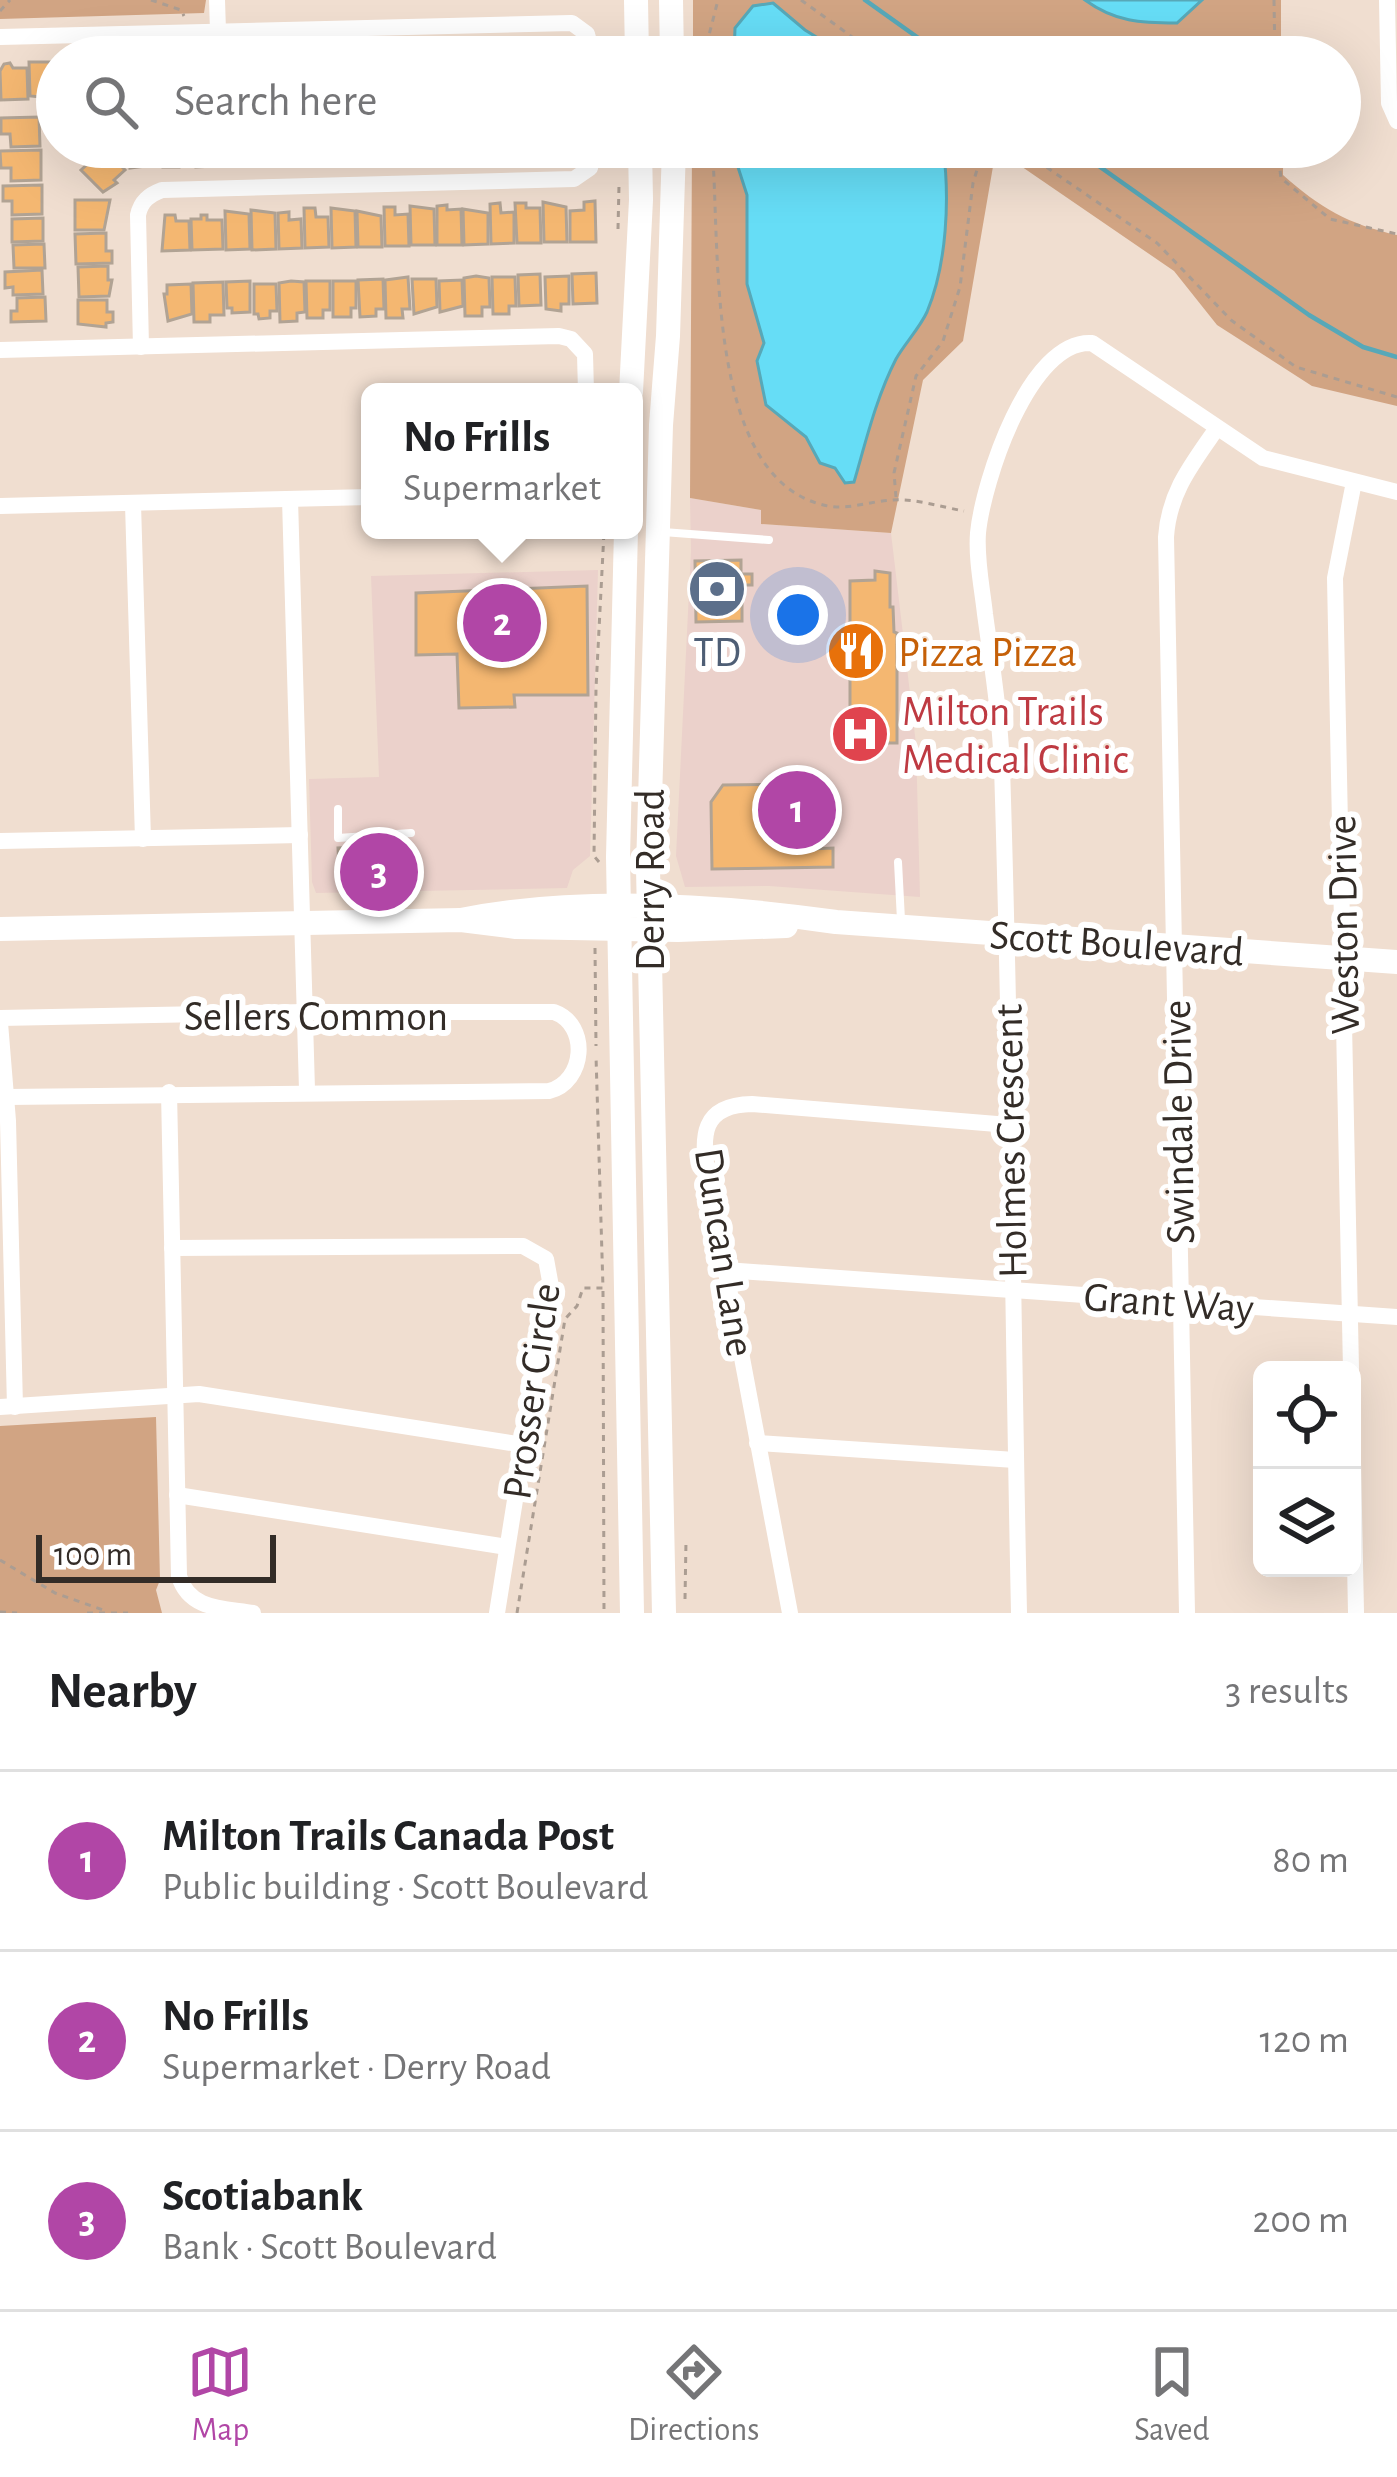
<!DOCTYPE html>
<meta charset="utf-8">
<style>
body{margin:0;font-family:"Alegreya Sans",sans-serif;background:#f2f2f2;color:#202124}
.controls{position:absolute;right:36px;bottom:36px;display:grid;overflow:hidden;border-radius:18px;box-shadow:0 12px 48px #0002}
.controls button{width:108px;height:108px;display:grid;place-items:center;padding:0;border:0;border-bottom:3px solid #e0e0e0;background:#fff;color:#202124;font:60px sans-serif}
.scale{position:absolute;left:36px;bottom:30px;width:240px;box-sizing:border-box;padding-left:12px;border:6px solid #332c27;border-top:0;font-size:33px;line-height:42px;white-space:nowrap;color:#332c27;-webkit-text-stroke:9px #fff;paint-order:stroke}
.you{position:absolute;left:798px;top:615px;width:42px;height:42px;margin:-30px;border:9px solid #fff;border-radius:50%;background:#1a73e8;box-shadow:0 0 0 18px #1a73e833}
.badge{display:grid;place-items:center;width:78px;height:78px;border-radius:50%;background:#b146a6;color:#fff;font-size:39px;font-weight:700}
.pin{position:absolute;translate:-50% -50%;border:6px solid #fff;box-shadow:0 3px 12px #0006}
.popup{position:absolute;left:361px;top:383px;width:282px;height:156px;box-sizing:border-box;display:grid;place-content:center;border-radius:18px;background:#fff;filter:drop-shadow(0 3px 9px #0005);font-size:39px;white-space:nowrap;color:#757577}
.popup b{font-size:45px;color:#202124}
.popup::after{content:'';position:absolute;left:50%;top:100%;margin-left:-24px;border:24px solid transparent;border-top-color:#fff}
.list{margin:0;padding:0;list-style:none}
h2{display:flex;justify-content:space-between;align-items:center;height:156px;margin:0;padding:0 48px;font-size:51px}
h2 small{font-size:39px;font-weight:400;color:#757577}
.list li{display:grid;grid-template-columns:78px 1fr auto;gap:36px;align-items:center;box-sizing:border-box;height:180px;padding:0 48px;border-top:3px solid #e0e0e0}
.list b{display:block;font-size:45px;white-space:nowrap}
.list p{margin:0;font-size:39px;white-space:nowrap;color:#757577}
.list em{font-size:39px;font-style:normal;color:#757577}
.icon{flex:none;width:66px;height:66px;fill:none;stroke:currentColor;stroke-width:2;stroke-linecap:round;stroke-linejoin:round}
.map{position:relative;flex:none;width:1397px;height:1613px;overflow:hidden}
.search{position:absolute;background:#fff;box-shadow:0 12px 48px #0002;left:36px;right:36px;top:36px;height:132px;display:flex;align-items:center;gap:30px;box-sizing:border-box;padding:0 42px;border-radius:66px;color:#757577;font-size:45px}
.sheet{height:696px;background:#fff}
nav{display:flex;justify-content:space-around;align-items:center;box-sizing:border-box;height:168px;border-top:3px solid #e0e0e0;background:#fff;font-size:33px;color:#757577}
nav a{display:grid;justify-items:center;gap:6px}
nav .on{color:#b146a6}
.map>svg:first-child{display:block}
</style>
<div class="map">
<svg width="1397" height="1613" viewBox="0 0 1397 1613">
<rect width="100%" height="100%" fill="#f0ded0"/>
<!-- commercial -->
<g fill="#ebd1cb">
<path d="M690 498 761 510 762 524 891 533 916 744 920 897 769 886 685 887 676 856 691 551Z"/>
<path d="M598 570 590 856 573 870 567 888 316 893 312 882 309 779 379 777 371 576Z"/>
</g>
<!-- green -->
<g fill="#d1a483">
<path d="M0 0H206L204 13 0 19Z"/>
<rect x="693" y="0" width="588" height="57"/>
<path d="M692 147H1283V175C1320 208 1348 224 1397 235V406L1312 386 1217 325 1174 271 996 149 963 341 923 380 891 533 761 524V510L690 498Z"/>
<path d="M156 1417 160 1580 156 1590 162 1613H0V1426Z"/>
</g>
<!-- water -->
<g fill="#66ddf6" stroke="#57a8b8" stroke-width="3">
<path d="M1085 0H1202L1177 23C1141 23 1115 22 1085 0Z"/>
<path d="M773 3 805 30 849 57H734L735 28 753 6Z"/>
<path d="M738 147H943C950 198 947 264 927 312 919 329 905 343 896 359 876 398 866 441 854 482L845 483 835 468 820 463 806 437 766 405 757 361 764 343 747 284V195L737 164Z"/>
</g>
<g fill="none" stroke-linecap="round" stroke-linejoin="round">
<!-- stream -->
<g stroke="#57a8b8" stroke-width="4.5">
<path d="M865 0 945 57"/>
<path d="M1072 147 1309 315 1363 347 1397 357"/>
</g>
</g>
<!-- building -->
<g fill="#f4b771" stroke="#b1a394" stroke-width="3">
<path d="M543 47H560L568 57H533V50H543Z"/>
<path d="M29 62H52V98L30 96Z"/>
<path d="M10 63 13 68H27L28 99 1 100 0 71 4 64Z"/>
<path d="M39 117 40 146 11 147 10 134H1V118Z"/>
<path d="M130 147H160V160H145L146 166 130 168Z"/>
<path d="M163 147H193V157L179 158V167H163Z"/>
<path d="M196 147H227V157H213V166L196 167Z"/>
<path d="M230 147H260V156L231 162Z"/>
<path d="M264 147H294V154H280V164H264Z"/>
<path d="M297 147H328V154L314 155V161L297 159Z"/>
<path d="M331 147H355V154L346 155 347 162 332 163Z"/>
<path d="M357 147H381V153H373V159H357Z"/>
<path d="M533 147H569V155L533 156Z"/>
<path d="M104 149 125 170 114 180 117 183 103 192 81 170Z"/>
<path d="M41 150V180L11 181V168H1L0 151Z"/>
<path d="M42 185V214L12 215V201H3V186Z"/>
<path d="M75 200H110L104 230H75Z"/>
<path d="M595 201 596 242H570V211L584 210V202Z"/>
<path d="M543 202 566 207 567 242H544Z"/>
<path d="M500 203 501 213 514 212V243L491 244 490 204Z"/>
<path d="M515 203H526V208H540L541 243H517Z"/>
<path d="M447 205V210L461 209 462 245H437V206Z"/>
<path d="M410 206 434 209 435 245H411Z"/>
<path d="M384 207H395V215L408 214 409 246H385Z"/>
<path d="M304 208H315L316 217H328L329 247 305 248Z"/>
<path d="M331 208 355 211 356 247 332 248Z"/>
<path d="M463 209 488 213V244L464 245Z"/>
<path d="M251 210 275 213 276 249 252 250Z"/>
<path d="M225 211 249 214 250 249 226 250Z"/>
<path d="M357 211 381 216 382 247H358Z"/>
<path d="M289 212V220L301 219 302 248 279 249 278 213Z"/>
<path d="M165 215H175L176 221H189L190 250 162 251Z"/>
<path d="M201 215H207V220H222L223 249 192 250 191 219H201Z"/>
<path d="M43 218V241L12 242V219Z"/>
<path d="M106 233V251H112V263L76 264 75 234Z"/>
<path d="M44 244 45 268H14L13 245Z"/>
<path d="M108 266V280H112L109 296 79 297 78 267Z"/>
<path d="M42 270 43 294 13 295V287L5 288V272Z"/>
<path d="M596 273 597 303 573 304 572 274Z"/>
<path d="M540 274 541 305 519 306 518 275Z"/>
<path d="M476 276 489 278 490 307H482V316H465L464 278Z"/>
<path d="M569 276V304H561V311L546 309 545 277Z"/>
<path d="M408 277 410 309H402L403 318H386L385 280Z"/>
<path d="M492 277H515L516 306H509V314H493Z"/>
<path d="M383 279 384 309H376V316L360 317 358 280Z"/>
<path d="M412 279H436L437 307 414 314Z"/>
<path d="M462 280 463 306 440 312 439 281Z"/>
<path d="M250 281V312L232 313V308H227L226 282Z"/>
<path d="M291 281 304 282 305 312 297 313V321L280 322 279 283Z"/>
<path d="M306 281H330V310H323V318H307Z"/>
<path d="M333 281H356V308H351V317H333Z"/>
<path d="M223 282 224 315H210V322H194L193 283Z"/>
<path d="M191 284 192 314 168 321 164 294H167V285Z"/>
<path d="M254 284H276L277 311H270V318L259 319 258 314H254Z"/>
<path d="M45 297 46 321 11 322V311H17V298Z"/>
<path d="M78 300H107V312H113V322L106 323V327L78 324Z"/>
<path d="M741 560V574H752V585H742V621L696 622 695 561Z"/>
<path d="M875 571 890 573V607H893L894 632 897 633V743H850V581L875 580Z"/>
<path d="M587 586 588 695H514L515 707 459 708 457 654 416 655V593Z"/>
<path d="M808 784 811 849 833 848V867L712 869 711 802 723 785Z"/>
<path d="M401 845 403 887 340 890 338 848Z"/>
</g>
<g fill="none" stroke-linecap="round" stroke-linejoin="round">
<!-- path -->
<g stroke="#ab9d92" stroke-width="3" stroke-dasharray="6 6" stroke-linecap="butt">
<path d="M151 0 181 10 184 16"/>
<path d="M801 0 880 57"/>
<path d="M1274 0 1275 57"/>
<path d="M0 11 10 0"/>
<path d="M708 57V39L718 0"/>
<path d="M712 147C721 245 703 482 828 506 849 510 871 501 892 500 914 498 941 507 964 511"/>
<path d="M1017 147 1157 243 1231 320 1296 367 1397 397"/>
<path d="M1277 147 1281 178 1330 219 1397 234"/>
<path d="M618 229 619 185"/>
<path d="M896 497 894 473 916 376 943 341 960 287 973 183 984 147"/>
<path d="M599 862 594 856 596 688 604 532"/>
<path d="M595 948 596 1046"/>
<path d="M603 1291 604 1613"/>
<path d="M0 1560 55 1593 106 1611"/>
<path d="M685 1599 686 1541"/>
<path d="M0 1612 17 1613"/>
<path d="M87 1613H128"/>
<path d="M517 1613 565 1319 577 1306 583 1288H603L596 1056"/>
</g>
<!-- lane -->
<g stroke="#fff" stroke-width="8">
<path d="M663 532 769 540"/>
<path d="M338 809V838L411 833"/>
<path d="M898 862 901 920"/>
</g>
<!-- street -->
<g stroke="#fff" stroke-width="16">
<path d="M217 0 218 31"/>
<path d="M1387 0 1389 103 1397 121"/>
<path d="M0 37 572 23 587 34 593 57"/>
<path d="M141 347 138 215C141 201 149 195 162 190L574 179 590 168 594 147"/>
<path d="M0 350 559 336 571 339 585 354 586 392"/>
<path d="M290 499 307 1090"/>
<path d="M133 504 143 839"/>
<path d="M0 506 370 497"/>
<path d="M0 841 300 835"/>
<path d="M0 1018 305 1012H554C590 1025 585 1082 549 1091L7 1097"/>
<path d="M0 1023 8 1121 15 1407"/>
<path d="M169 1092 179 1576C189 1610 223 1608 253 1613"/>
<path d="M172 1248 523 1246 546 1259 550 1281 497 1613"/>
<path d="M725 1270 1397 1317"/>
<path d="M1351 1370 1335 578 1354 482"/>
<path d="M0 1407 199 1394 524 1445"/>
<path d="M1352 1410 1356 1613"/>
<path d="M757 1443 1015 1460"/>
<path d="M177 1495 507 1547"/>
<path d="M790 1613 708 1177C701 1136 701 1105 752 1104L1009 1125"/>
<path d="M1019 1613C1013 1331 1011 1049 1002 767 1000 716 992 665 985 614 982 587 976 559 978 533 983 482 1029 339 1092 343L1263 458 1397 492"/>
<path d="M1187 1613 1166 537C1169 492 1192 464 1217 428"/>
</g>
<!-- secondary -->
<g stroke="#fff" stroke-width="24">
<path d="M636 0 637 57"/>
<path d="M671 0 672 57"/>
<path d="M631 392 641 200 640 147"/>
<path d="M626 530 618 857 632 1613"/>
<path d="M461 920C581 896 716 905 836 922L1397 962"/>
<path d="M0 929 461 920 516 927 678 930 786 926"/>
<path d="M664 1613 648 868 661 425 668 336 674 147"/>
</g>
</g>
<!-- icons -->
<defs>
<g id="bank-disc" transform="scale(3)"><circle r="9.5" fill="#5c6f8a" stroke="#fff"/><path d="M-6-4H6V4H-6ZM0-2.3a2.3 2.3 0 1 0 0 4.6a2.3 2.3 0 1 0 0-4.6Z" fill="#fff"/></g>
<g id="restaurant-disc" transform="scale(3)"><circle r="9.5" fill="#e8710a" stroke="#fff"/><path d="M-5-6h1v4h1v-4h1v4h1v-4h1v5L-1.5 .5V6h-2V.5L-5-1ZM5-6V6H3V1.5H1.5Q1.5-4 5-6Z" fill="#fff"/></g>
<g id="hospital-disc" transform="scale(3)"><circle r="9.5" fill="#e0444e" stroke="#fff"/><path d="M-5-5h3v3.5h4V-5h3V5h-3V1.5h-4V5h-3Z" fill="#fff"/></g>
</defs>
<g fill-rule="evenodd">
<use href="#bank-disc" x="717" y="589"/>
<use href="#restaurant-disc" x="856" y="651"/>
<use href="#hospital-disc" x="860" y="734"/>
</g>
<g text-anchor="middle" stroke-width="12" stroke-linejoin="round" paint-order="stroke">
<!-- service labels -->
<g font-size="42" fill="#4e5e75" stroke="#fff">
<text x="717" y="666">TD</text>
</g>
<!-- food labels -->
<g font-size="42" fill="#c56008" stroke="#fff" text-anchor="start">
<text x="898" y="666">Pizza Pizza</text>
</g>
<!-- health labels -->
<g font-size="42" fill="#be3a42" stroke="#fff" text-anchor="start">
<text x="902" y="725">Milton Trails<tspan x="902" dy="48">Medical Clinic</tspan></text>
</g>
<!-- street labels -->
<g font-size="42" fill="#332c27" stroke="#fff">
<text transform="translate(649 880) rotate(-90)" y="15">Derry Road</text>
<text transform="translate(1342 925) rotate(-91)" y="15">Weston Drive</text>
<text transform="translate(1117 942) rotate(4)" y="15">Scott Boulevard</text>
<text x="316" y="1030">Sellers Common</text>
<text transform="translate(1177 1122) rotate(-91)" y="15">Swindale Drive</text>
<text transform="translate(1009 1141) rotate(-91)" y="15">Holmes Crescent</text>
<text transform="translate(726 1252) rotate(81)" y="15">Duncan Lane</text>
<text transform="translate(1169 1301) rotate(4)" y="15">Grant Way</text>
<text transform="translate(530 1391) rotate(-82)" y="15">Prosser Circle</text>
</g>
</g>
</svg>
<div class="controls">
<button><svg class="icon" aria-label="locate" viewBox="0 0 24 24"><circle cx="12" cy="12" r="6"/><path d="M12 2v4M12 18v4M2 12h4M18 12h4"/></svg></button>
<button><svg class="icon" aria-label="layers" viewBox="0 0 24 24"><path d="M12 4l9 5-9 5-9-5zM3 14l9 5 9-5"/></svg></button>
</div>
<div class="scale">100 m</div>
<div class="you"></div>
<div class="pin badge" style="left:797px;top:810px">1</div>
<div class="pin badge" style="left:502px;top:623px">2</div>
<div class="popup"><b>No Frills</b>Supermarket</div>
<div class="pin badge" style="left:379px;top:872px">3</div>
<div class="search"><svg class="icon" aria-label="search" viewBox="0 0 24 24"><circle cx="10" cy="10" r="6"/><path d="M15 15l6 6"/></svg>Search here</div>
</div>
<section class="sheet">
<h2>Nearby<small>3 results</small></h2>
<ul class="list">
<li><span class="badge">1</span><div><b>Milton Trails Canada Post</b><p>Public building · Scott Boulevard</p></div><em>80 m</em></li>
<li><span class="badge">2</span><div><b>No Frills</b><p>Supermarket · Derry Road</p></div><em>120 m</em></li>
<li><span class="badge">3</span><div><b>Scotiabank</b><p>Bank · Scott Boulevard</p></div><em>200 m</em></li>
</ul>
</section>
<nav>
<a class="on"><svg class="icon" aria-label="map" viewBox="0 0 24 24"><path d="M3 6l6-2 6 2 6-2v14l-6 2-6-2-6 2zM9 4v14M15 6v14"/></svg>Map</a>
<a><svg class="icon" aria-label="directions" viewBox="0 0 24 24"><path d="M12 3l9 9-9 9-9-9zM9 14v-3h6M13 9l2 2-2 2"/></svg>Directions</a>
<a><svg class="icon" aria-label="saved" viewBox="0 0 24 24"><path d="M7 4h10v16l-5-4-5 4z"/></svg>Saved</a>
</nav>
